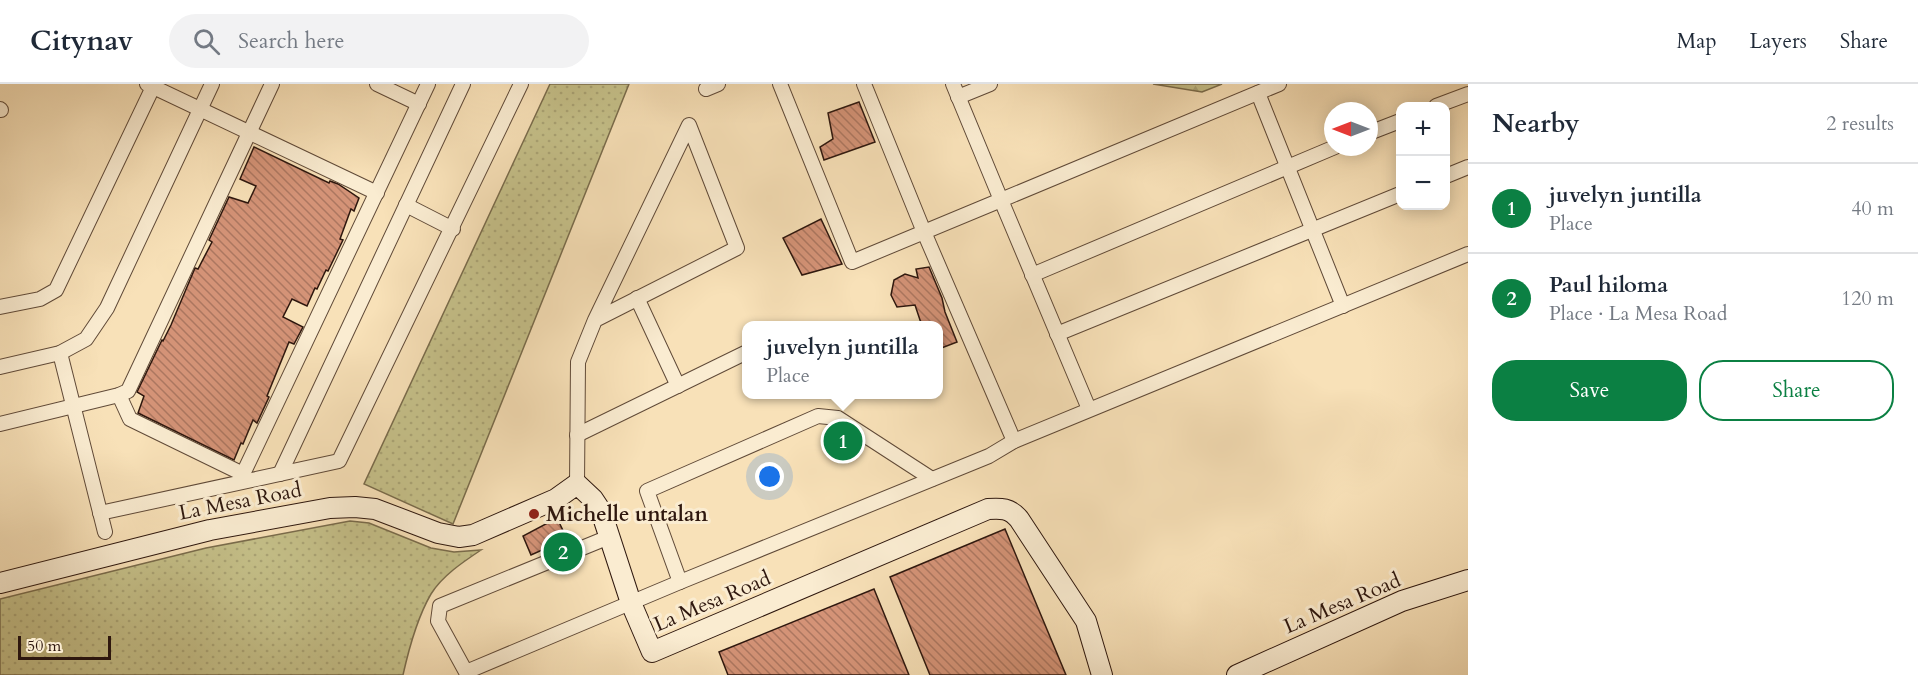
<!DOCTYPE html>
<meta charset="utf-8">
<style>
body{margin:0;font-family:Cardo,serif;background:#f2f2f3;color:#1f2937}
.controls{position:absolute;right:18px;top:18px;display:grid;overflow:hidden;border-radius:12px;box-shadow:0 3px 15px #0003}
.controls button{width:54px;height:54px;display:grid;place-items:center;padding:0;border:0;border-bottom:2px solid #e0e1e3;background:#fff;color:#1f2937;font:30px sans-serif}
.compass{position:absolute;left:1324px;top:18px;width:54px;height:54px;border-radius:50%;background:#fff;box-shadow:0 3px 15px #0003;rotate:270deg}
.scale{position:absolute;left:18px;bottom:15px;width:93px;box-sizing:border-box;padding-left:6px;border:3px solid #2e170e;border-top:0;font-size:16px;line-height:21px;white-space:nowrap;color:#2e170e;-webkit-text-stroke:4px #faecd1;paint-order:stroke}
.you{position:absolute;left:770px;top:393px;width:21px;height:21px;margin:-15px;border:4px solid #fff;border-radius:50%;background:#1a73e8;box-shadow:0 0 0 9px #1a73e833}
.badge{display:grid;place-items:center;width:39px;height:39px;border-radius:50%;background:#0b8043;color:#fff;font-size:20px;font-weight:700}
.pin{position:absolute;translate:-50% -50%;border:3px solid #fff;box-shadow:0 2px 6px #0006}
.popup{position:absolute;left:742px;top:237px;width:201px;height:78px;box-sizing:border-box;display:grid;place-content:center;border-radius:12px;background:#fff;filter:drop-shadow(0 2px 4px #0005);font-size:20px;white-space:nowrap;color:#747a83}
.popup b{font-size:22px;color:#1f2937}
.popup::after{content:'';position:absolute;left:50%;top:100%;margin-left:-12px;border:12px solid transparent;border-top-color:#fff}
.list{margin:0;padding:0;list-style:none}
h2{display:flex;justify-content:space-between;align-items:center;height:78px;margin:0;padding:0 24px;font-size:26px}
h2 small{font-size:20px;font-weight:400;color:#747a83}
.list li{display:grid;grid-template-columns:39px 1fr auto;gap:18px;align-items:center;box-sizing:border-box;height:90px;padding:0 24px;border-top:2px solid #e0e1e3}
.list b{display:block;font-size:22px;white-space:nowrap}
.list p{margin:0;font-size:20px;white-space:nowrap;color:#747a83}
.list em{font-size:20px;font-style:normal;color:#747a83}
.actions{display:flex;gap:12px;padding:18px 24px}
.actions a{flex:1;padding:14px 0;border:2px solid #0b8043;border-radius:24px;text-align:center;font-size:21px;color:#0b8043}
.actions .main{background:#0b8043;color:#fff}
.icon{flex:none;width:33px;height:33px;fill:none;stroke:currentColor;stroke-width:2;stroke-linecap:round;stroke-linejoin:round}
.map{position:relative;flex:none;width:1468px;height:591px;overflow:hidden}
header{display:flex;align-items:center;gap:36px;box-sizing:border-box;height:84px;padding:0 30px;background:#fff;border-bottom:2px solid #e0e1e3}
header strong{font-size:28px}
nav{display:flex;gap:33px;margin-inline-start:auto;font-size:21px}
.search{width:420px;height:54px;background:#f2f2f3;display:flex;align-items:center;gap:15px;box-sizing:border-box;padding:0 21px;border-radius:33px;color:#747a83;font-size:22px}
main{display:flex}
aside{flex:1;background:#fff}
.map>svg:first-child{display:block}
</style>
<header>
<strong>Citynav</strong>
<div class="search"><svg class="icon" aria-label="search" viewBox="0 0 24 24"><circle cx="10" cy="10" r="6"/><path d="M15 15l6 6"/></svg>Search here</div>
<nav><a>Map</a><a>Layers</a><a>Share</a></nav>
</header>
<main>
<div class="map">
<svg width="1468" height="591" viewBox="0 0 1468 591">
<defs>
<pattern id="green-dots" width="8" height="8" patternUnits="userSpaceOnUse" patternTransform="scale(1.5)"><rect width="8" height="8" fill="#c5c089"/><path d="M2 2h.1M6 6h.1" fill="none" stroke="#aaa475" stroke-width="1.8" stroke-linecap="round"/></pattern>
<pattern id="forest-firs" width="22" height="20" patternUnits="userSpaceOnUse" patternTransform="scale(1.5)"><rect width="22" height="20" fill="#c5c089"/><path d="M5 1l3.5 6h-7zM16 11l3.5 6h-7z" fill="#aaa475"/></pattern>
<pattern id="building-back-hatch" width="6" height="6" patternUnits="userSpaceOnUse" patternTransform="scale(1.5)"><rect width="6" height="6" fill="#d49377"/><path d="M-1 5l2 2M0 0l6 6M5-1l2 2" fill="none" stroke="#ac7760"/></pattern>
</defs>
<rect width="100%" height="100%" fill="#f8e1b8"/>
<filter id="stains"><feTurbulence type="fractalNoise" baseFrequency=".00333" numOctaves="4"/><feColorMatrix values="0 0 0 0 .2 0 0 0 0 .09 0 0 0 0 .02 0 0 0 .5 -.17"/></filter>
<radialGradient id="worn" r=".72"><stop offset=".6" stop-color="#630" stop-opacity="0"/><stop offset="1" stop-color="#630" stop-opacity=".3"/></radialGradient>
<!-- green -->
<g fill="url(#green-dots)" stroke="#7a6c4c" stroke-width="1.5">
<path d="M550 0H629L453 440 364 400Z"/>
<path d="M350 437 369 439 431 464 454 468 481 466C463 478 442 492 431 510 417 534 409 564 403 591H0V515L206 464Z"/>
</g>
<!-- forest -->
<path fill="url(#forest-firs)" stroke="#7a6c4c" stroke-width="1.5" d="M1153 0H1222L1202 8Z"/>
<!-- building -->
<g fill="url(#building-back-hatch)" stroke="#2e170e" stroke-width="1.5">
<path d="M859 18 875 58 824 76 820 63 833 55 828 29Z"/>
<path d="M254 63 329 99 330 97 338 100 359 114 354 127 351 125 340 155 343 156 328 187 326 186 317 205 315 204 307 222 292 215 283 233 303 243 294 260 289 258 267 312 269 313 257 339 253 336 243 360 241 359 234 376 138 329 144 312 137 308 162 256 163 257 171 241 195 184 198 185 212 158 209 156 229 113 248 119 256 102 240 95Z"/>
<path d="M821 135 842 180 802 191 783 154Z"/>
<path d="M929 183 942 214 945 228 957 258 939 265V242H922L915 221 897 223 891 211 894 196 905 190 918 194 916 185Z"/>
<path d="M557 434 567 455 531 471 523 452Z"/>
<path d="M1005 445 1066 591H930L890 493Z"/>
<path d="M874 505 909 591H728L719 568Z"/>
</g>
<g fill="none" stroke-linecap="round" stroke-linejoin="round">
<!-- street casing -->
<g stroke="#604a38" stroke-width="16">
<g id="street">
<path d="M147 0 377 109"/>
<path d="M377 0 419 20"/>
<path d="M780 0 852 178 1001 116 953 0"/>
<path d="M864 0 924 148 1014 357"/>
<path d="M706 5 718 0"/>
<path d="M1258 9 1343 222"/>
<path d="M958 13 990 0"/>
<path d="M1436 22 1468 10"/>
<path d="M0 25 1 26"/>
<path d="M1369 49 1400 37"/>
<path d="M1446 92 1468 83"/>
<path d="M406 121 453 145"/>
<path d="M1032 191 1335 63"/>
<path d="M637 214 678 302"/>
<path d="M0 223 40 215 56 206 153 3"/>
<path d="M1057 250 1400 110"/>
<path d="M60 269 105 448"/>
<path d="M0 283 60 269 86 255 107 224 212 0"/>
<path d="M119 311 130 335 243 390 428 0"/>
<path d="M1089 325 1001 116 1279 0"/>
<path d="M0 340 119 311 128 307 272 0"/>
<path d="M577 351 747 268"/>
<path d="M280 390 463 0"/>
<path d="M577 400 578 278 595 236 689 41 737 164 595 236"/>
<path d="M100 429 339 377 521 0"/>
<path d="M609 453 440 522 438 537 466 588 680 498 989 372 1014 357 1468 170"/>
<path d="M680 498 647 407 818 332 838 334 932 395"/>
</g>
</g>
<!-- secondary casing -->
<g stroke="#2e170e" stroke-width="22">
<g id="secondary">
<path d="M0 499 210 446 330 424 355 423 375 425 438 449 459 453 473 451 556 415 577 400 593 415 601 427 631 519 652 568 988 425C1001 424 1010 424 1019 435L1086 537 1102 591"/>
<path d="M1237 591 1402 517 1468 496"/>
</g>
</g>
<!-- street -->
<use href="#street" stroke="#faecd1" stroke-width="14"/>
<!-- secondary -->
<use href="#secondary" stroke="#faecd1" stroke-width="20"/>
</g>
<!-- markers -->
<circle fill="#8f2418" stroke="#faecd1" stroke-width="2" cx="534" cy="430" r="6"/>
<g text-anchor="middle" stroke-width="6" stroke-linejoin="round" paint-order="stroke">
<!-- street labels -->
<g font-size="21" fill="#2e170e" stroke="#faecd1">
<text transform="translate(240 417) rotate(-11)" y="7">La Mesa Road</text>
<text transform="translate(712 517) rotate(-23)" y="7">La Mesa Road</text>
<text transform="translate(1342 519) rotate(-23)" y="7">La Mesa Road</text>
</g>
<!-- poi labels -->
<g font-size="21" font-weight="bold" fill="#2e170e" stroke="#faecd1" text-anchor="start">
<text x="546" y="437">Michelle untalan</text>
</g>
</g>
<rect width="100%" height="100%" filter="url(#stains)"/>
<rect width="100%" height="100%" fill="url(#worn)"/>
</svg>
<div class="controls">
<button>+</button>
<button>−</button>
</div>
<svg class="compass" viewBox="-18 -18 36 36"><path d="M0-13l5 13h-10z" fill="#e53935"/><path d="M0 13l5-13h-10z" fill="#747a83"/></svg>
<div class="scale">50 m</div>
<div class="you"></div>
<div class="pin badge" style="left:843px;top:357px">1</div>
<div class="popup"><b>juvelyn juntilla</b>Place</div>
<div class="pin badge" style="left:563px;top:468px">2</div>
</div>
<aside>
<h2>Nearby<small>2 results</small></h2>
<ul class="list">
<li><span class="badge">1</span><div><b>juvelyn juntilla</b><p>Place</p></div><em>40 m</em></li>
<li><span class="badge">2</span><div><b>Paul hiloma</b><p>Place · La Mesa Road</p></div><em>120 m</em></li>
</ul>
<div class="actions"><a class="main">Save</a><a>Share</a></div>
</aside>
</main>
